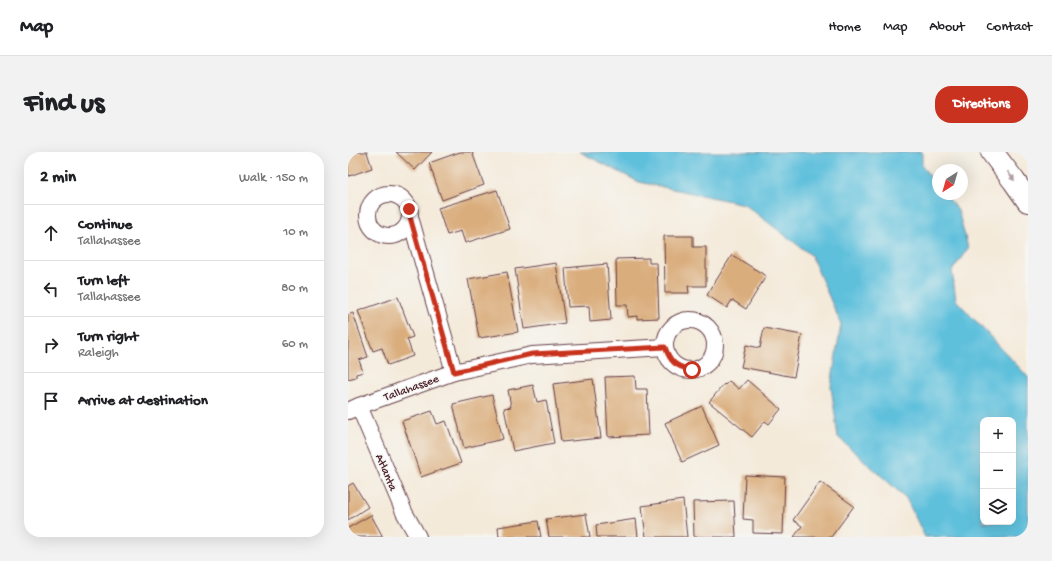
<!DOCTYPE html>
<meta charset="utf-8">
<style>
body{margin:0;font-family:"Gochi Hand",sans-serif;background:#f2f2f2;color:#202124}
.controls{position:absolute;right:12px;bottom:12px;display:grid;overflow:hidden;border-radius:8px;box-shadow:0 4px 16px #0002}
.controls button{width:36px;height:36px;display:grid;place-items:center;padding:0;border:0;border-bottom:1px solid #e0e0e0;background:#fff;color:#202124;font:20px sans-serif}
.compass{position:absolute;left:584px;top:12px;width:36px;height:36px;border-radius:50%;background:#fff;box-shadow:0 4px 16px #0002;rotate:217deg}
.stop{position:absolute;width:12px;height:12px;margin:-9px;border:3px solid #c8321e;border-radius:50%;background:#fff}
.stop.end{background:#c8321e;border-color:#fff;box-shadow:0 1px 4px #0008}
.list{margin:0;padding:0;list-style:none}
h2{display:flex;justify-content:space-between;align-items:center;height:52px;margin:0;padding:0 16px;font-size:17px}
h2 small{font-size:13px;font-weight:400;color:#757577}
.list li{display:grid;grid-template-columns:26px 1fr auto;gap:12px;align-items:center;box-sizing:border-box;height:56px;padding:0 16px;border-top:1px solid #e0e0e0}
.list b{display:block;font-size:15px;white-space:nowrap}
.list p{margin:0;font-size:13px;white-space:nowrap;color:#757577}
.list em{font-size:13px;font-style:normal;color:#757577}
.icon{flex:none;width:22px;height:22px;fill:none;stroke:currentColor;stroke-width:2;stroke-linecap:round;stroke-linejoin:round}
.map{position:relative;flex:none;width:680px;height:385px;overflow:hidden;border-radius:16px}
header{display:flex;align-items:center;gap:24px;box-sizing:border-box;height:56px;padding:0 20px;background:#fff;border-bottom:1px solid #e0e0e0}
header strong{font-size:19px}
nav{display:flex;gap:22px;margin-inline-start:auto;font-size:14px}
.intro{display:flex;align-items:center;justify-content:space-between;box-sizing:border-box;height:96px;padding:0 24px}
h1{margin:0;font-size:28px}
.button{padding:10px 18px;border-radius:16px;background:#c8321e;color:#fff;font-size:14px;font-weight:700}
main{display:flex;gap:24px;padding:0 24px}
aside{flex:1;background:#fff;border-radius:16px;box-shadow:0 4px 16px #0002}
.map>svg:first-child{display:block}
</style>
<header>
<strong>Map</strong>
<nav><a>Home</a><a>Map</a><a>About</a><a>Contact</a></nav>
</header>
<div class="intro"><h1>Find us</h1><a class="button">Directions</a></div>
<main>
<aside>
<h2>2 min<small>Walk · 150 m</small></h2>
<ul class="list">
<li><svg class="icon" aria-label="ahead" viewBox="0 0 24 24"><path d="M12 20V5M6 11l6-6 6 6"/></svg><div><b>Continue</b><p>Tallahassee</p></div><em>10 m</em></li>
<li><svg class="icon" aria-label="left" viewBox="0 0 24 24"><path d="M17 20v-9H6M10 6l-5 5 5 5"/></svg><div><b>Turn left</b><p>Tallahassee</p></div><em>80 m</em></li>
<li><svg class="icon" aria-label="right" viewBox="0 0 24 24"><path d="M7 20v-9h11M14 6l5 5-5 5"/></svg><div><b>Turn right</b><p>Raleigh</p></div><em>60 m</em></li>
<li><svg class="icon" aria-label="arrive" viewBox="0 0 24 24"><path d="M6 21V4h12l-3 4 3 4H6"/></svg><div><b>Arrive at destination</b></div></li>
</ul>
</aside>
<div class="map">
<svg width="680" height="385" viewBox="0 0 680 385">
<rect width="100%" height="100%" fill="#f6f6f2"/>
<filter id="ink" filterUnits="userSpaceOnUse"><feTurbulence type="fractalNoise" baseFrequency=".025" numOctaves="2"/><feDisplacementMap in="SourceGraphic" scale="8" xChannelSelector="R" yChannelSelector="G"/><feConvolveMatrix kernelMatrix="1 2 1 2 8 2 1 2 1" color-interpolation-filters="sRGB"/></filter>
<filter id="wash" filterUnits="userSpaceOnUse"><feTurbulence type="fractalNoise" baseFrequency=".012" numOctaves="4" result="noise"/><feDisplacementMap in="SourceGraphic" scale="16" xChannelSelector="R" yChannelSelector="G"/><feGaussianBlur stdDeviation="0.9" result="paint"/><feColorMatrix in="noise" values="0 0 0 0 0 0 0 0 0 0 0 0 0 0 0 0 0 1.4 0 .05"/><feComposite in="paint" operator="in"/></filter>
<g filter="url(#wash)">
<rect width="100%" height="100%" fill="#f4eada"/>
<!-- water -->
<path fill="#5ec0dc" stroke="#547084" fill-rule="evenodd" d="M232 0H574V14L590 34V42H597L610 58 620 96 604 119 608 148 680 225V385H577L558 346 490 285 483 234 493 172 463 103 396 52 291 30ZM635 268H665V370H635Z"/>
<g id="blocks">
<!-- building -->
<g fill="#daad7d">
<path d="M0 0H19L24 16 1 24 0 21Z"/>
<path d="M48 0H84L67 18Z"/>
<path d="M112 0H124L136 33 94 48 81 11Z"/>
<path d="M149 38 162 77 117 91 113 79 99 83 90 56Z"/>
<path d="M316 84H345V95H358V134H340L341 141H317Z"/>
<path d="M384 103 418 124 398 157 384 148 379 156 359 143Z"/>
<path d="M301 106V111H309L311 166 289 167V164L280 165 279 153H269L268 107Z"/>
<path d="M208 111 217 171 176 177 167 117Z"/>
<path d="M259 112 263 168 242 170 241 154 220 155 217 116Z"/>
<path d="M159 120 170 180 131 186 120 127Z"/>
<path d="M50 145 65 185 59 187 65 204 40 213 34 196 25 199 10 159Z"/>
<path d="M5 161 20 205 11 208 15 220 8 222V225L0 227V163Z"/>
<path d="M416 176 454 183 446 225 393 215 398 193 412 196Z"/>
<path d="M287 224 288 237H299L301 283 260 285 257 225Z"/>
<path d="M245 227 253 286 213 290 205 232Z"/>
<path d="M399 228 433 257 421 272 417 269 404 285 361 250 376 232 377 233 381 229 391 237Z"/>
<path d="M185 233 189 250 198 248 206 291 165 299 156 256 163 255 160 238Z"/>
<path d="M144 243 155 287 116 296 105 252Z"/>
<path d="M354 254 371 293 334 310 317 271Z"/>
<path d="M84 259 89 272 98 269 113 311 73 325 54 269Z"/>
<path d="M397 323 437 325 435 382 405 381V368L395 367Z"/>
<path d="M472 330 506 354 483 385H446L454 374 445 368Z"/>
<path d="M5 331 20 355 0 368V334Z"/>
<path d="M335 348 339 385H298L294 354Z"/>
<path d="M386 349 388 385H346L345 350Z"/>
<path d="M238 362 242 385H201L198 367Z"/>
<path d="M23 363 35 385H0V376Z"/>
<path d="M288 367 290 385H249L248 373Z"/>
<path d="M190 369 193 385H151L150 375Z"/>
</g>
</g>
</g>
<g filter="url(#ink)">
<use href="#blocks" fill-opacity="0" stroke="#643d45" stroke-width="1"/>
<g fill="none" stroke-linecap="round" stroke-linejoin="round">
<!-- street casing -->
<g stroke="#643d45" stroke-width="18">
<g id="street">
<circle cx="41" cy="63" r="21"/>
<path d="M62 65 106 220"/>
<circle cx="342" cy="193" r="25"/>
<path d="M11 254 56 360 70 385"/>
<path d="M0 259 11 254 106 220 184 203 317 195"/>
</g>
</g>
<!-- primary casing -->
<g stroke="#643d45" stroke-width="24">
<path id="primary" d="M644 0 666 29 680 49"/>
</g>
<!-- street -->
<use href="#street" stroke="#fff" stroke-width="16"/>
<!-- primary -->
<use href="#primary" stroke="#fff" stroke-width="22"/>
</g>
<!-- one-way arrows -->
<defs><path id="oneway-solid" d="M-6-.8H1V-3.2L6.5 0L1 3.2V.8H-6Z"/></defs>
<use fill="#ae9aa0" href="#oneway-solid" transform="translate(663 24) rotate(53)"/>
</g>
<g fill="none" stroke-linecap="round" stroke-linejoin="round" filter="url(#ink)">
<!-- route -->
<path stroke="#c8321e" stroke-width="5" d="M61 57 62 65 106 220 184 202 317 195C322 210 328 215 344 218"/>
</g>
<g text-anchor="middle" stroke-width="3.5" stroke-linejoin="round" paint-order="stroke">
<!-- street labels -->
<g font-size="12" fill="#4a1f2b" stroke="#f6f6f2">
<text transform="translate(63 235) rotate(-20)" y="4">Tallahassee</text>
<text transform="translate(39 320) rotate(67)" y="4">Atlanta</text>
</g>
</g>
</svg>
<div class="controls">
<button>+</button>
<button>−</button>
<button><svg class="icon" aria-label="layers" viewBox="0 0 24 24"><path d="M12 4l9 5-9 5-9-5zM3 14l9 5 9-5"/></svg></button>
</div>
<svg class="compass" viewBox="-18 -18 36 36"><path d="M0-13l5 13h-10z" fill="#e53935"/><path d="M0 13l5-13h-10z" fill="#757577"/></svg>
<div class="stop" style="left:344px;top:218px"></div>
<div class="stop end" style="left:61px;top:57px"></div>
</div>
</main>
